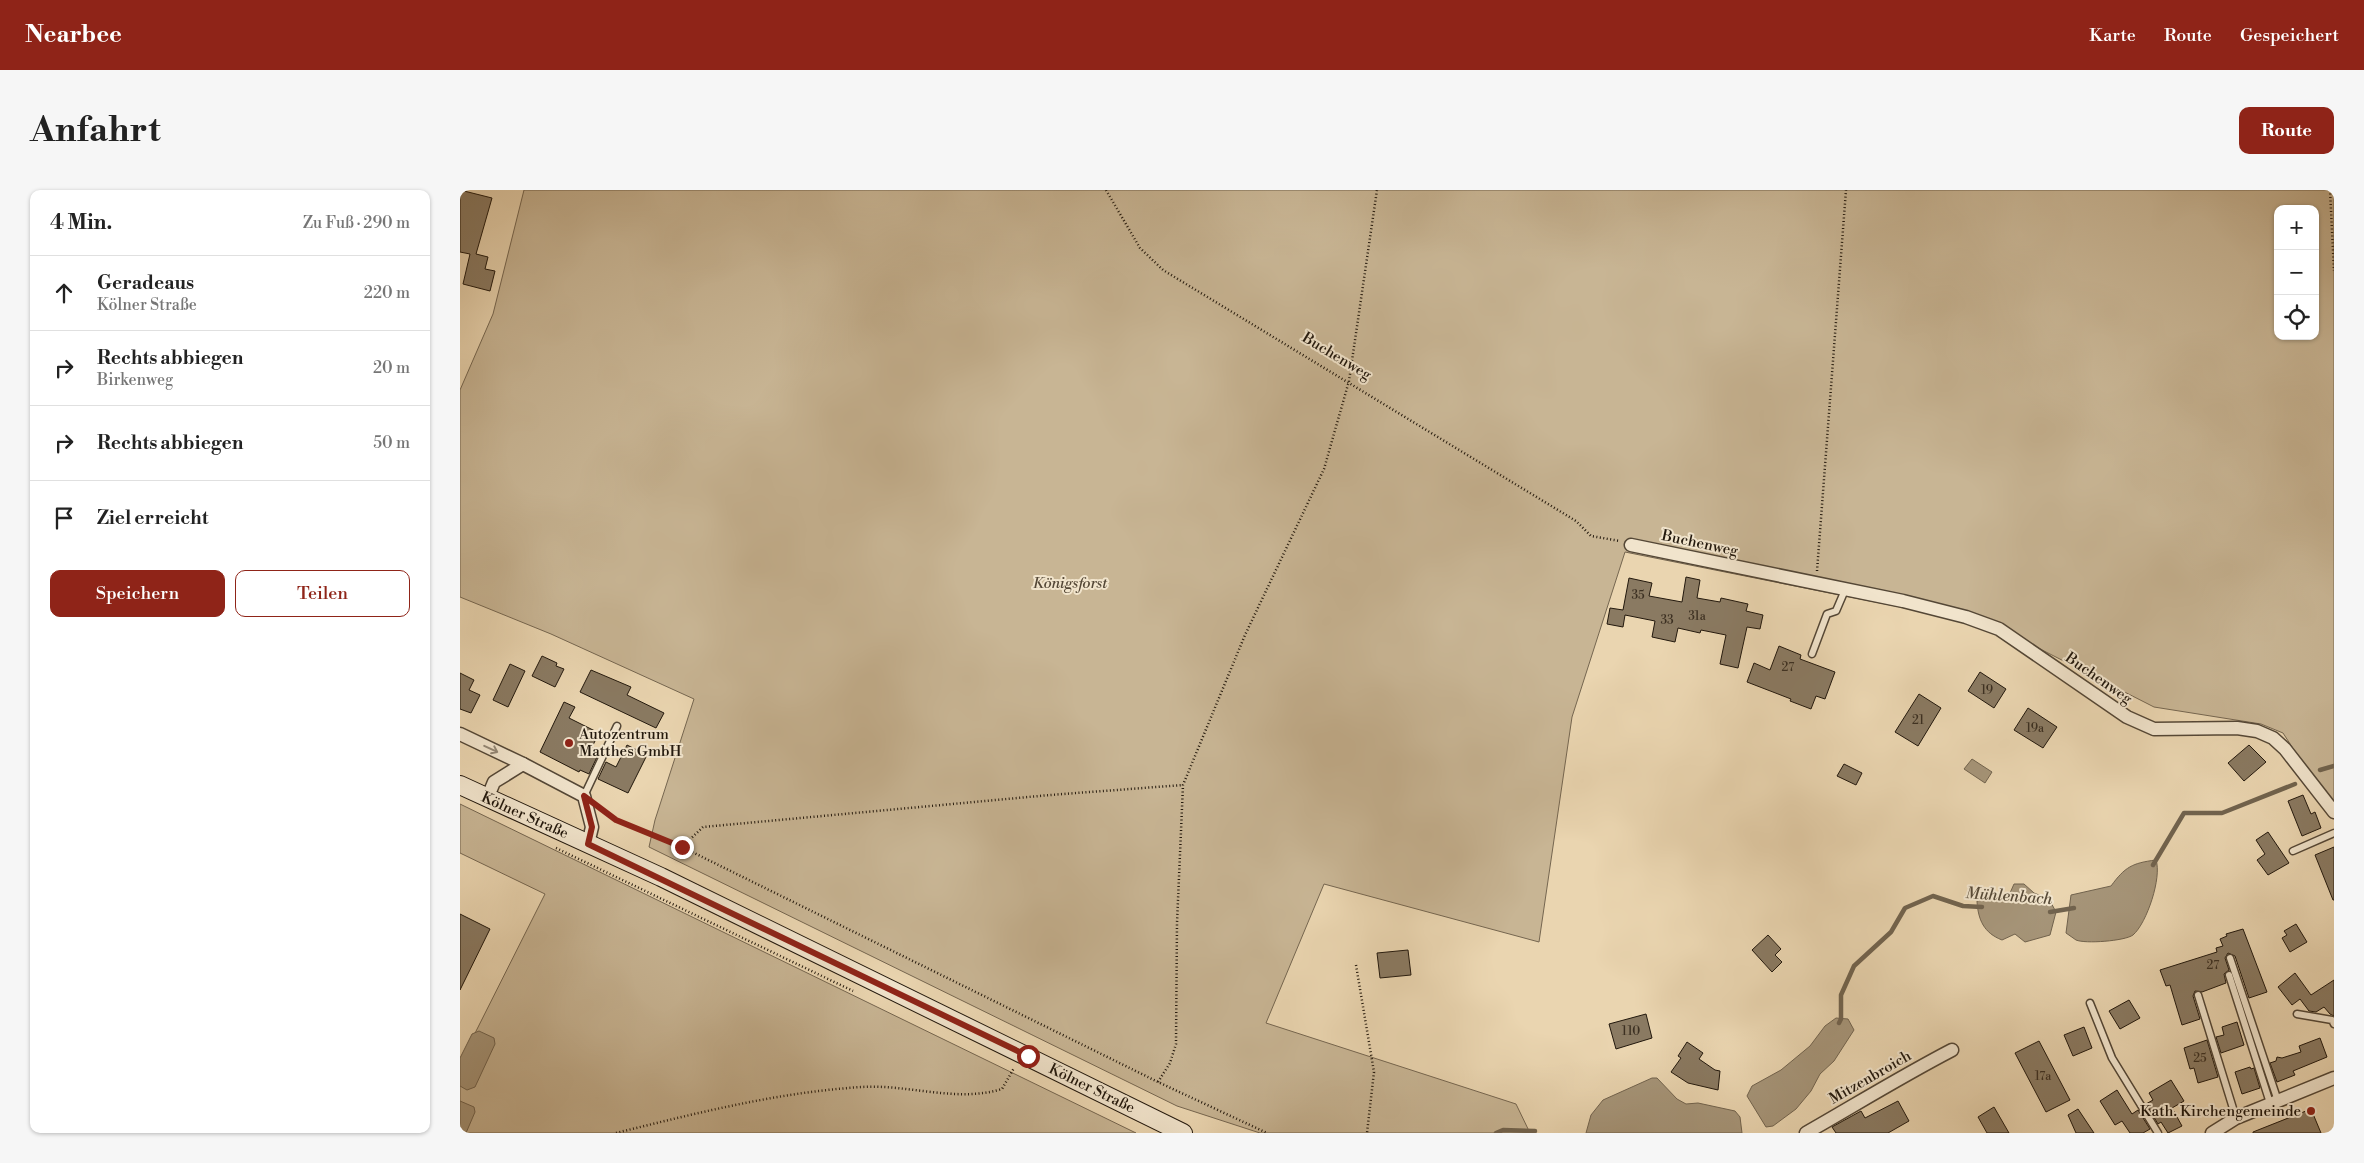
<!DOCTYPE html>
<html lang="de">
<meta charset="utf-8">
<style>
body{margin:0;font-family:"Libre Bodoni",serif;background:#f6f6f6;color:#222}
.controls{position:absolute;right:15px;top:15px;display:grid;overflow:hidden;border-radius:10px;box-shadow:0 1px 4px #0004}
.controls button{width:45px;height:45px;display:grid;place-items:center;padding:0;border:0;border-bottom:1px solid #e0e0e0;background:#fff;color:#222;font:25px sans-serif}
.stop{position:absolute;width:15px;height:15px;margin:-11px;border:4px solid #8f2418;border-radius:50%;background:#fff}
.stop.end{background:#8f2418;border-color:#fff;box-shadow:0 1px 5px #0008}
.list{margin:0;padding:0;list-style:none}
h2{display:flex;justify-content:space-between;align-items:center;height:65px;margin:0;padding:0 20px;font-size:21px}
h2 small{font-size:16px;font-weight:400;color:#767676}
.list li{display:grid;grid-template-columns:32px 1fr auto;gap:15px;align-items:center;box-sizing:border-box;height:75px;padding:0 20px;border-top:1px solid #e0e0e0}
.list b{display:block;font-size:19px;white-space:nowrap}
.list p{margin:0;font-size:16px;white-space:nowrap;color:#767676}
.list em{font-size:16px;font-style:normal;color:#767676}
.actions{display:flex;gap:10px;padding:15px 20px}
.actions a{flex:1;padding:11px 0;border:1px solid #8f2418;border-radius:10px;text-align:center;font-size:18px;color:#8f2418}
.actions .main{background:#8f2418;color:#fff}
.icon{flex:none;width:28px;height:28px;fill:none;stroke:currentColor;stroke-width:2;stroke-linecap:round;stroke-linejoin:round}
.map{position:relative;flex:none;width:1874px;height:943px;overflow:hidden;border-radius:10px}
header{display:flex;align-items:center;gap:30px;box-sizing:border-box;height:70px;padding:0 25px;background:#8f2418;color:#fff}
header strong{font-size:24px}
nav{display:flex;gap:28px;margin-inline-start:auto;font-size:18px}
.intro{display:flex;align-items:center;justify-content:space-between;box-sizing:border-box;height:120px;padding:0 30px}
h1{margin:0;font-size:35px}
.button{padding:12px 22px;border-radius:10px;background:#8f2418;color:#fff;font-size:18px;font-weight:700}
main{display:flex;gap:30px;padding:0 30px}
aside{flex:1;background:#fff;border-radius:10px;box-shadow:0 1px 4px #0004}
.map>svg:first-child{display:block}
</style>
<header>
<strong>Nearbee</strong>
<nav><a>Karte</a><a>Route</a><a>Gespeichert</a></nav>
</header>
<div class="intro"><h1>Anfahrt</h1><a class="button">Route</a></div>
<main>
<aside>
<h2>4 Min.<small>Zu Fuß · 290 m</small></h2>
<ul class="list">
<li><svg class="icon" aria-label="ahead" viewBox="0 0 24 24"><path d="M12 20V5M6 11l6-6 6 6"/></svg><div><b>Geradeaus</b><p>Kölner Straße</p></div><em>220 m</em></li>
<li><svg class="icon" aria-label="right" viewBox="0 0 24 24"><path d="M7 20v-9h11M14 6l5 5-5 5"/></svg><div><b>Rechts abbiegen</b><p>Birkenweg</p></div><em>20 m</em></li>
<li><svg class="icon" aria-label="right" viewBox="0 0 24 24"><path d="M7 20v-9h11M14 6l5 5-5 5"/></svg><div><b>Rechts abbiegen</b></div><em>50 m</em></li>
<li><svg class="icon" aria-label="arrive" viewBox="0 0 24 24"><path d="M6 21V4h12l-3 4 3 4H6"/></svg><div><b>Ziel erreicht</b></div></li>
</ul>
<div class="actions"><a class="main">Speichern</a><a>Teilen</a></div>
</aside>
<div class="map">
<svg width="1874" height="943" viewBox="0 0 1874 943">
<rect width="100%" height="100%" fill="#ead5b0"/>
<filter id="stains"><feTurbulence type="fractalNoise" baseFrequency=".004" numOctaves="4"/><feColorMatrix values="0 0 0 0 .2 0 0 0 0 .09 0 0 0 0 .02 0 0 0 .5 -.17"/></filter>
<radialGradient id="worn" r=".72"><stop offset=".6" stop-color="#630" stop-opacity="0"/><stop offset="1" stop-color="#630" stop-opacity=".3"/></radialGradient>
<!-- green -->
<g fill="#c8b594" stroke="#756650" fill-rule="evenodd">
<path d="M64 0H1874V612L1858 597 1823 543 1801 534 1694 517 1535 436 1165 362 1112 527 1079 752 864 694 806 833 1056 914 1070 943H800L717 916 189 657 195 630 234 509 91 444 0 407V200L33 124ZM1818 19H1855V146H1818Z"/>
<path d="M0 614 676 943H0V873L85 704 0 663Z"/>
</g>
<!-- water -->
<g fill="#a69579" stroke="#71634e">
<path d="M1512 569 1532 582 1525 593 1504 579Z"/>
<path d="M1696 670C1702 687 1687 733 1673 745 1665 751 1625 754 1616 750 1613 748 1609 745 1606 743L1611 705 1651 696C1665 677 1672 673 1696 670Z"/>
<path d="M1554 694H1564L1574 703 1589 709 1596 722 1590 745 1565 752 1555 744 1542 750C1524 743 1518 730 1517 711L1550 703Z"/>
<path d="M1376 828 1388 829 1394 840 1374 871 1360 884 1351 901 1336 919 1313 936 1306 937 1287 906 1292 896 1321 880 1350 856 1365 836Z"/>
<path d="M19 841 34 848 35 854 15 897 7 900 0 896V868L12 844Z"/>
<path d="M1192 888H1197L1217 909 1226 914 1238 913 1275 921 1280 927 1282 943H1126L1131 925 1143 910Z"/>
<path d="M0 911 14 917 15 922 6 943H0Z"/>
</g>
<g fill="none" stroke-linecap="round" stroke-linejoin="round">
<!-- stream -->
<g stroke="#71634e" stroke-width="4.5">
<path d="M1860 580 1874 576"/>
<path d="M1693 675 1724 623H1762L1835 594"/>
<path d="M1590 722 1614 718"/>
<path d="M1379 833 1381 829V805L1394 776 1431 742 1445 718 1473 706 1503 716 1522 717"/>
<path d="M1036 943 1043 940 1075 941"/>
</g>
</g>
<!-- building -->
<g fill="#8a7a62" stroke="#22180d">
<path d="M0 0 32 8 16 64 28 67 25 79 35 81 30 101 3 94 10 64 0 62Z"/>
<path d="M1226 387 1240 390 1237 408 1260 412 1261 408 1288 414 1286 421 1303 425 1300 439 1287 437 1278 478 1260 474 1266 445 1241 440 1240 443 1218 438 1215 452 1192 447 1195 431 1165 425 1163 437 1147 434 1150 418 1163 420 1169 388 1192 393 1189 406 1222 412Z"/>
<path d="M1319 456 1341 465 1340 469 1375 482 1365 509 1356 506 1351 519 1330 511 1331 509 1287 492 1294 473 1310 480Z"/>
<path d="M82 466 97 473 96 476 104 479 95 497 72 486Z"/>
<path d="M50 474 65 481 48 517 33 510Z"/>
<path d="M131 480 171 497 167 505 204 523 196 538 120 502Z"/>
<path d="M1520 482 1546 499 1534 518 1508 501Z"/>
<path d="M0 483 14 490 9 500 20 505 11 523 0 519Z"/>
<path d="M1459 504 1481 518 1458 556 1435 542Z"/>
<path d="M104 512 115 517 109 528 139 543 129 563 137 567 129 584 120 580 119 582 80 562Z"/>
<path d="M1568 518 1597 537 1583 558 1554 540Z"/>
<path d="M167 555 187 565 168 603 138 589 146 572 156 577Z"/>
<path d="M1789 555 1806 572 1784 591 1768 573Z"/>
<path d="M1384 574 1402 583 1396 595 1377 586Z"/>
<path d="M1843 605 1851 624 1855 622 1861 638 1842 646 1828 611Z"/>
<path d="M1808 642 1829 673 1808 685 1797 670 1805 664 1796 650Z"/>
<path d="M1874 657V710H1873L1855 665Z"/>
<path d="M0 724 30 739 0 800Z"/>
<path d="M1836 734 1847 752 1830 762 1822 748 1827 745 1824 741Z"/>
<path d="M1783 739 1807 802 1789 808 1775 766 1768 763 1765 768 1769 780 1764 784 1766 793 1742 802 1735 801 1733 806 1740 829 1722 835 1710 795 1706 796 1700 780 1757 762 1756 758 1763 756 1760 749 1767 746 1766 744Z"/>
<path d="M1308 745 1321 759 1315 765 1322 772 1312 782 1292 760Z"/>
<path d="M948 760 951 785 920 788 917 763Z"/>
<path d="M1835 783 1851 805 1874 790V826L1870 824 1864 817 1856 822 1849 821 1840 809 1832 815 1818 797Z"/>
<path d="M1669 810 1680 828 1660 839 1649 821Z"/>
<path d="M1186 824 1192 848 1156 859 1149 834Z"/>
<path d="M1777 832 1784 855 1761 863 1756 847 1764 845 1762 837Z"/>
<path d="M1624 837 1632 858 1613 866 1604 845Z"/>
<path d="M1860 848 1867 867 1833 881 1835 885 1817 892 1810 873 1816 871 1817 867 1822 868 1841 862 1839 856Z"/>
<path d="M1747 850 1758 887 1738 893 1734 878 1730 879 1724 858Z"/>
<path d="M1579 851 1610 910 1586 922 1555 863Z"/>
<path d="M1227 852 1243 863 1239 869 1255 880 1260 881 1258 900 1228 893 1211 882 1221 868 1218 866Z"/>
<path d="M1790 877 1791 879 1794 878 1800 898 1782 904 1775 882Z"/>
<path d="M1711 890 1724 911 1712 918 1722 936 1708 943 1701 932 1698 934 1686 914 1693 910 1689 903Z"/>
<path d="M1657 900 1672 924 1678 920 1690 939 1683 943H1670L1662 931 1655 935 1640 911Z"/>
<path d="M1438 911 1449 931 1428 943H1376L1372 937 1401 921 1405 928Z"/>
<path d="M1534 917 1549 943H1527L1518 927Z"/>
<path d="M1618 919 1634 943H1616L1608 925Z"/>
<path d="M1851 919 1861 943H1793V942Z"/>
</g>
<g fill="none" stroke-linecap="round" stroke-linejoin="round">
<!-- lane casing -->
<g stroke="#544736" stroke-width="9">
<g id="lane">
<path d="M1352 464 1367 424 1376 421 1385 400"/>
<path d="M124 606 157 536"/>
<path d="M1833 661 1874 643"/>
<path d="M1770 768 1818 911"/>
<path d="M1769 785 1810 913"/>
<path d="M1738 805 1776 928"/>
<path d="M1630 813 1652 868 1698 943"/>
<path d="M1837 824 1872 830 1874 834"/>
</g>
</g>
<!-- street casing -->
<g stroke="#544736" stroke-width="15">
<g id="street">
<path d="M1171 355 1443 411 1506 427 1539 439 1667 527 1694 539 1777 538 1797 541 1813 548 1825 559 1874 622"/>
<path d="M0 544 63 574"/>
<path d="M27 609 34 592 63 574 124 606 132 637 128 654"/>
<path d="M1346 943C1395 915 1442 886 1492 860"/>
<path d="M1752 943 1776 928 1874 888"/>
</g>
</g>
<!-- secondary casing -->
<g stroke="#22180d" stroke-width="20">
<path id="secondary" d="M0 595 201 687 723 943"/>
</g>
<!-- path -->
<g stroke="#22180d" stroke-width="2.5" stroke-dasharray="1 2.5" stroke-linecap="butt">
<path d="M646 0 680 58 703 80 1116 331 1131 346 1160 351"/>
<path d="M1870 0 1874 81"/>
<path d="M1357 381 1386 0"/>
<path d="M141 619 156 630 222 657 698 892 807 943"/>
<path d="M222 657 243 637 590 605 723 595"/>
<path d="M96 658 393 801"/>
<path d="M896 775 914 882 907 943"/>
<path d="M698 892 710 873 716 854 717 733 723 595 785 445 864 279 889 191 917 0"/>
<path d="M156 943C237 923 319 902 402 897 448 894 497 913 542 899L554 878"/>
</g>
<!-- lane -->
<use href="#lane" stroke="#f1e4cc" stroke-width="6"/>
<!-- street -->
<use href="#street" stroke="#f1e4cc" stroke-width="12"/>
<!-- secondary -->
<use href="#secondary" stroke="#f1e4cc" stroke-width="18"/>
</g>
<!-- one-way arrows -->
<defs><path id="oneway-shaft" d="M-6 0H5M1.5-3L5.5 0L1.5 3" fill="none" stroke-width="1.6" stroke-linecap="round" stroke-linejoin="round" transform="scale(1.25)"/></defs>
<use stroke="#948876" href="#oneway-shaft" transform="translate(31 559) rotate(25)"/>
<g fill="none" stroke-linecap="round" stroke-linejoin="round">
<!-- route -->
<path stroke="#8f2418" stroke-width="6" d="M222 657 156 630 124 606 132 637 128 654 568 866"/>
</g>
<!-- markers -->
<g fill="#8f2418" stroke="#f1e4cc" stroke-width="2">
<circle cx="109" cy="553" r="5"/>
<circle cx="1851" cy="921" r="5"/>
</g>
<g text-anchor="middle" stroke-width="4" stroke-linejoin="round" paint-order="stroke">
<!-- number labels -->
<g font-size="12" fill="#3c3022">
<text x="1178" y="409">35</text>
<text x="1237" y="430">31a</text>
<text x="1207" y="434">33</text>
<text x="1328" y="481">27</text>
<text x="1527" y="504">19</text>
<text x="1458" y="534">21</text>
<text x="1575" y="542">19a</text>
<text x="1753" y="779">27</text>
<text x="1171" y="845">110</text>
<text x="1740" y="872">25</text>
<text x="1583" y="890">17a</text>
</g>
<!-- street labels -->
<g font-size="15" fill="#22180d" stroke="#f1e4cc">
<text transform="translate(877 166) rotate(31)" y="5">Buchenweg</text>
<text transform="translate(1240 353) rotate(12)" y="5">Buchenweg</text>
<text transform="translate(1639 488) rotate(35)" y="5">Buchenweg</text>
<text transform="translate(65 625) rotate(24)" y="5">Kölner Straße</text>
<text transform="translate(1410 887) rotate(-30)" y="5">Mitzenbroich</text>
<text transform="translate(632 898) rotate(26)" y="5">Kölner Straße</text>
</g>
<!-- park labels -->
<g font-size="15" font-style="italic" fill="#544736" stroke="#f1e4cc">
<text x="610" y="398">Königsforst</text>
</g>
<!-- poi labels -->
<g font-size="15" fill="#22180d" stroke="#f1e4cc" text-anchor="start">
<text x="119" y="549">Autozentrum<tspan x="119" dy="17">Matthes GmbH</tspan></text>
<text x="1841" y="926" text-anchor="end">Kath. Kirchengemeinde</text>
</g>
<!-- water labels -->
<g font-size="16" font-style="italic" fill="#574a38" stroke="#f1e4cc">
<text transform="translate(1549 705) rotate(4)" y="6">Mühlenbach</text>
</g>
</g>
<rect width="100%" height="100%" filter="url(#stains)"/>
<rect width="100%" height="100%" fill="url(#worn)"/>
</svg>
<div class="controls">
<button>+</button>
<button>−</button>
<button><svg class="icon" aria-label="locate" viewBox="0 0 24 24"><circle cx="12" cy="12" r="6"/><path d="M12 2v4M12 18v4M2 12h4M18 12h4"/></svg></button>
</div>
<div class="stop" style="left:568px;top:866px"></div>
<div class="stop end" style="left:222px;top:657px"></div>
</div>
</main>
